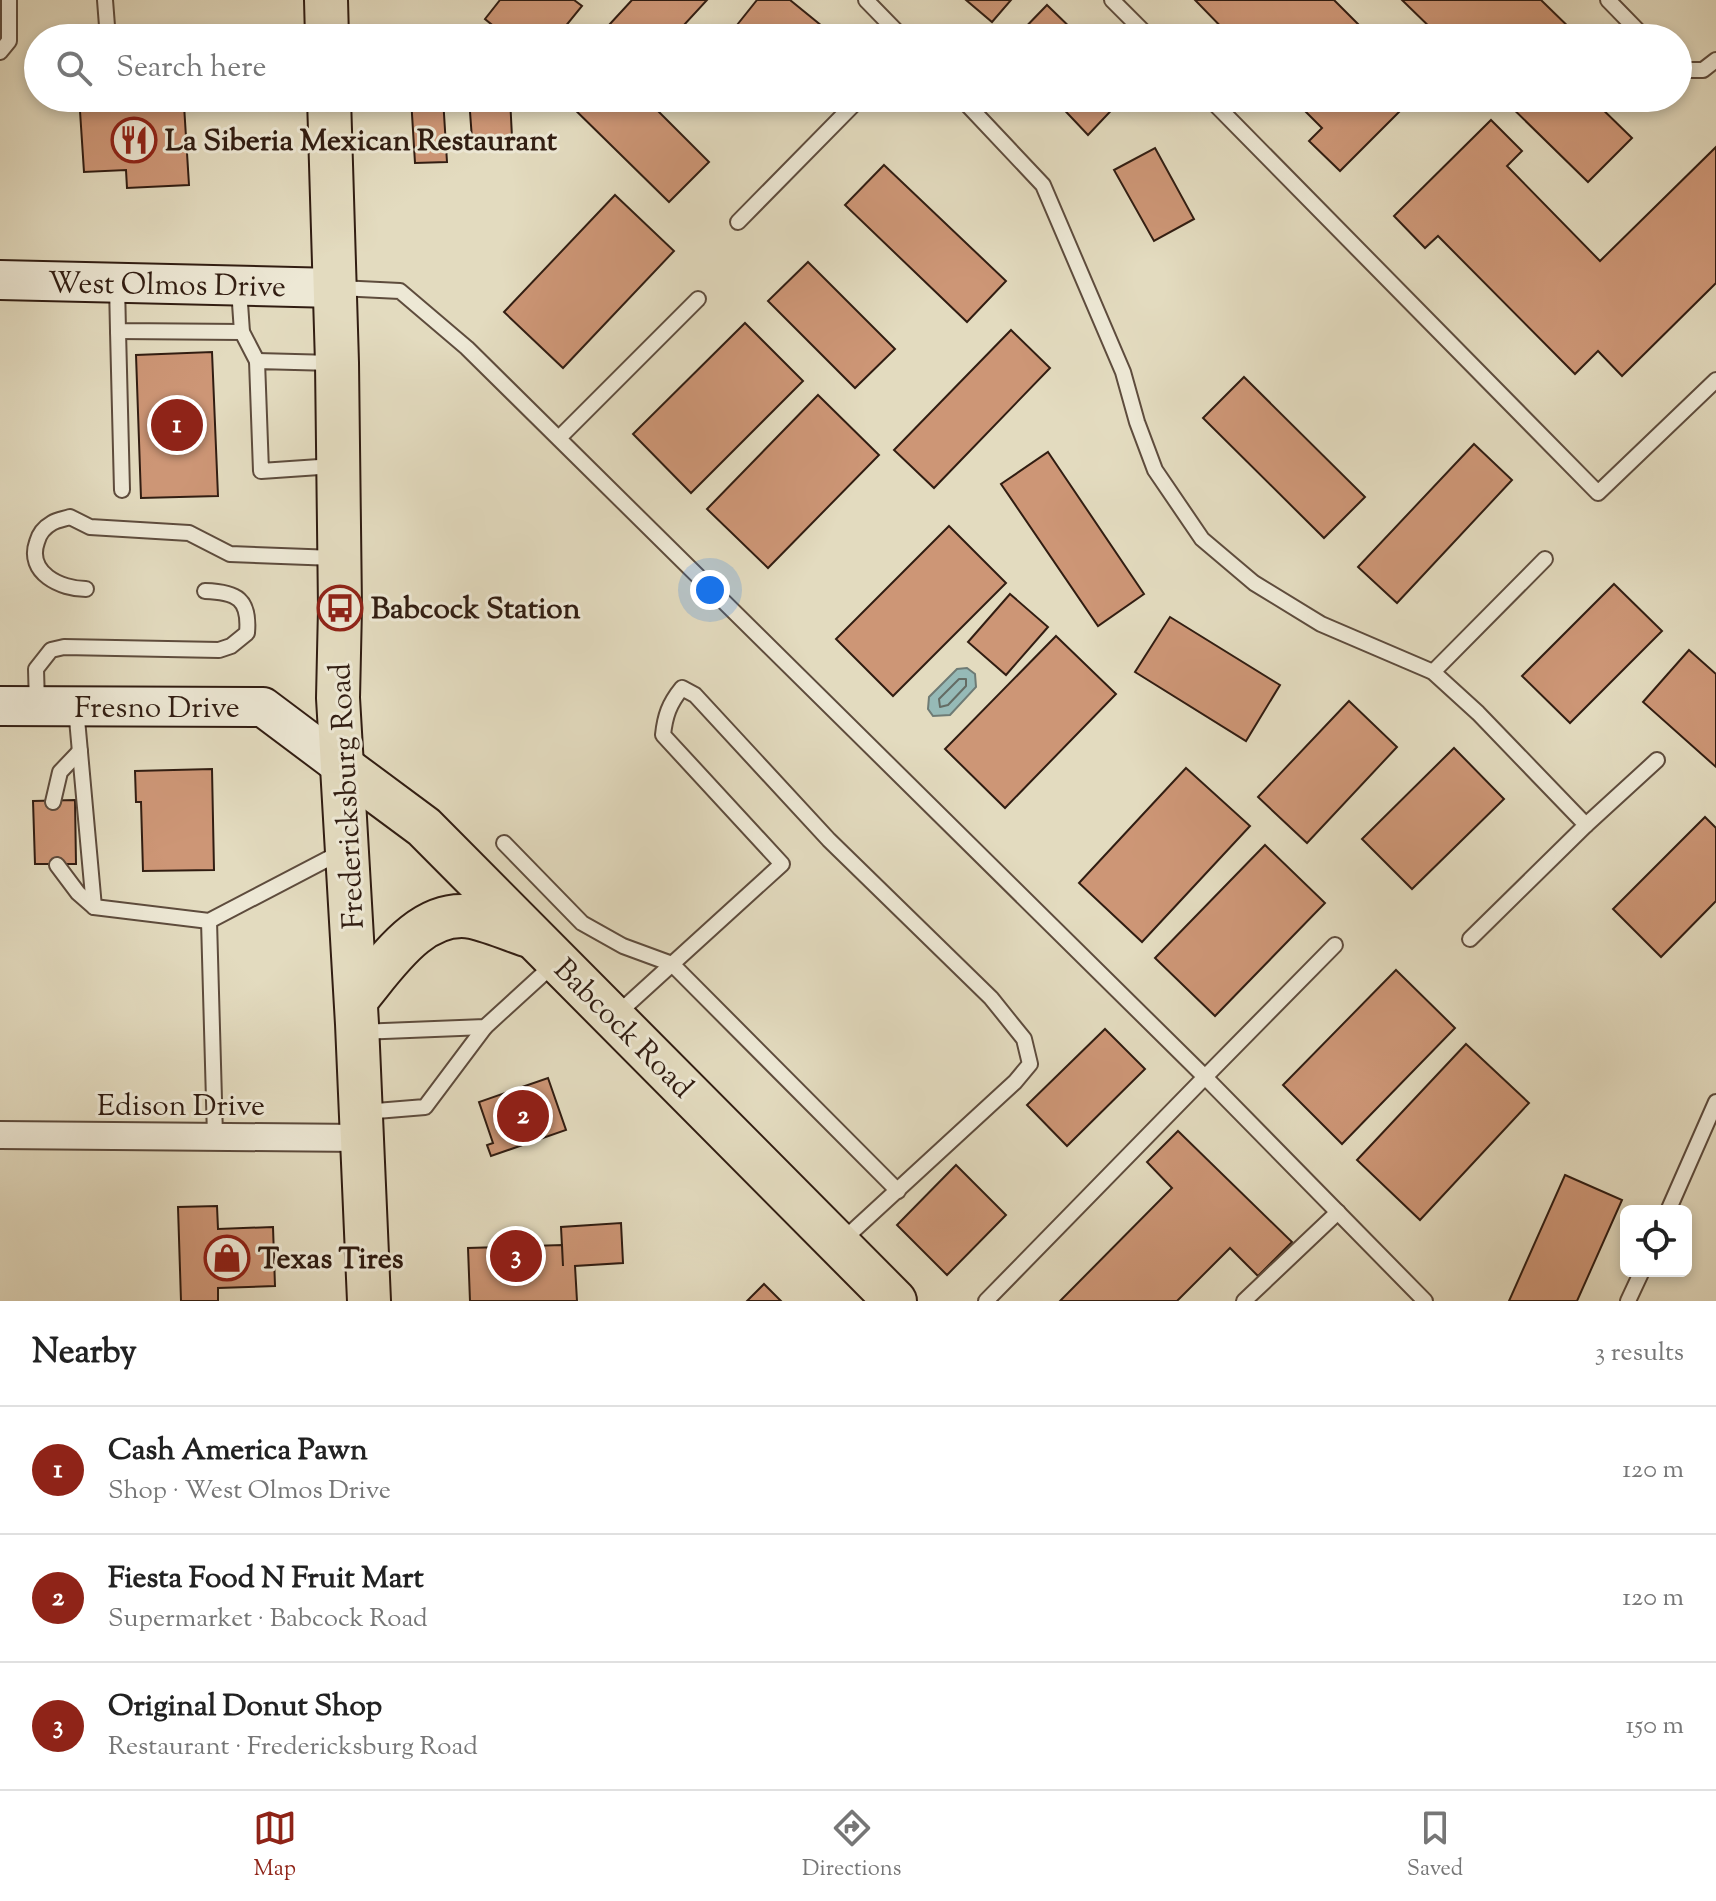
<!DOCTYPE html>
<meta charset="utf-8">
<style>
body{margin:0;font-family:"Sorts Mill Goudy",serif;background:#f6f6f6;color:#222}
.controls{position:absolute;right:24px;bottom:24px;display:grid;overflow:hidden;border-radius:12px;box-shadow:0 4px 12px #0003}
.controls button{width:72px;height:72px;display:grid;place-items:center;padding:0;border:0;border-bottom:2px solid #e0e0e0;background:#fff;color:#222;font:40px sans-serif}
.you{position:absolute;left:710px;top:590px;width:28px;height:28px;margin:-20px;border:6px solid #fff;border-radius:50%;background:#1a73e8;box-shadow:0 0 0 12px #1a73e833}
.badge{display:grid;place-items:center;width:52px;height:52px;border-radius:50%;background:#8f2418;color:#fff;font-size:26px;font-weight:700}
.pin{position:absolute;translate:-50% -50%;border:4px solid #fff;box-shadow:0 2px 8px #0006}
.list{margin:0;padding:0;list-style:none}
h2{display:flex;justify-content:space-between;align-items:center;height:104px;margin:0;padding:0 32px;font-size:34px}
h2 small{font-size:26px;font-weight:400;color:#767676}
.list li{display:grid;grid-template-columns:52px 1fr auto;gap:24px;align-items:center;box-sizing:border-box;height:128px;padding:0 32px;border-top:2px solid #e0e0e0}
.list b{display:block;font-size:30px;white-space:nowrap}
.list p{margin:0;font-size:26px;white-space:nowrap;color:#767676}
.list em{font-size:26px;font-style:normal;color:#767676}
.icon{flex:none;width:44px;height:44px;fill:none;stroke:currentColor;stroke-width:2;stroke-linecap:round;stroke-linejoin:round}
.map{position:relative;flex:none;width:1716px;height:1301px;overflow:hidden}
.search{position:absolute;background:#fff;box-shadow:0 4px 12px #0003;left:24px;right:24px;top:24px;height:88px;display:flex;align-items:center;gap:20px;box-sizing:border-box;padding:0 28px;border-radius:44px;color:#767676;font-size:30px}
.sheet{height:488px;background:#fff}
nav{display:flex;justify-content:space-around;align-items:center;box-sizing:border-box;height:112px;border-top:2px solid #e0e0e0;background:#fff;font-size:22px;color:#767676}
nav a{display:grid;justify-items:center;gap:4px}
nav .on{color:#8f2418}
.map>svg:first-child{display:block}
</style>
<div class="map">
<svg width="1716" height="1301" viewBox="0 0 1716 1301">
<rect width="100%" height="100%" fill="#e3dbbf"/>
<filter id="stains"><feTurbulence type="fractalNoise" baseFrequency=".0025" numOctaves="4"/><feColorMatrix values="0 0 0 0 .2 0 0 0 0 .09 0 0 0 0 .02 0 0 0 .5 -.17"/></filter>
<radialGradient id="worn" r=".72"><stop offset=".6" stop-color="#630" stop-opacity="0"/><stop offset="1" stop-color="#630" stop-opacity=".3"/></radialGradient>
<!-- water -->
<path fill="#96bab7" stroke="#6e7b75" stroke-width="2" d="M967 668 975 674 976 687 950 715 933 716 928 709 929 697 957 669Z"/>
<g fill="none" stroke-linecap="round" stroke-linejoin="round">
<!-- shore -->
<path stroke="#646c64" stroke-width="2" d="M959 679H966V686L948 705 940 707 939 699Z"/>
</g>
<!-- building -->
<g fill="#cd9676" stroke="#311d12" stroke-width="2">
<path d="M500 0H574L582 6 556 38H508L485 19Z"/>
<path d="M632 0H707L672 38H623L609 25Z"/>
<path d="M757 0H790L833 35 831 38H753L737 25Z"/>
<path d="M966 0H1011L992 22Z"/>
<path d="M1195 0H1334L1372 38H1232Z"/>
<path d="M1402 0H1541L1580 38H1441Z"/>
<path d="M1047 5 1081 38H1015Z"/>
<path d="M411 98H443L447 162 415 163Z"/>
<path d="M469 98H510L512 137 472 139Z"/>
<path d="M563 98H645L709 162 669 202Z"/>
<path d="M1053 98H1123L1088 135Z"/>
<path d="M1292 98H1413L1340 171 1309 141 1322 128Z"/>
<path d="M1502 98H1591L1632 138 1588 182Z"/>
<path d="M184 105 189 185 127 188 126 170 84 172 80 111Z"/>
<path d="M1491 120 1522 151 1507 166 1600 261 1716 147V283L1622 376 1598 351 1575 374 1438 236 1425 248 1394 216Z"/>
<path d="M1155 148 1194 219 1154 241 1114 170Z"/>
<path d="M884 165 1006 281 967 322 845 205Z"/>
<path d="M615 195 674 251 563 368 504 312Z"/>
<path d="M808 262 895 349 855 388 768 301Z"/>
<path d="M745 323 803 381 691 493 633 434Z"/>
<path d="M1011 330 1050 368 934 488 894 450Z"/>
<path d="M212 352 218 496 141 498 136 355Z"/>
<path d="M1244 377 1365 497 1324 538 1203 418Z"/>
<path d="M818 395 879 455 768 568 707 509Z"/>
<path d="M1474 444 1512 480 1397 603 1358 567Z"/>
<path d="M1048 452 1144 594 1098 626 1001 484Z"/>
<path d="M949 526 1006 583 893 696 836 639Z"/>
<path d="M1614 584 1662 631 1570 723 1522 676Z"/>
<path d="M1010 594 1048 627 1006 675 968 642Z"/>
<path d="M1170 617 1280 685 1246 741 1135 672Z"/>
<path d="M1056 636 1116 694 1005 808 945 749Z"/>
<path d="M1689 650 1716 674V767L1643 702Z"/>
<path d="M1349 701 1397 747 1307 843 1258 797Z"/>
<path d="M1454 748 1504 799 1412 889 1362 839Z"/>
<path d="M1186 768 1250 826 1142 942 1079 883Z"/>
<path d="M212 769 214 870 143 871 141 802H136L135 771Z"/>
<path d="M75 800 76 864H35L33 801Z"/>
<path d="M1705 817 1716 828V901L1661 957 1613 909Z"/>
<path d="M1265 845 1325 903 1215 1016 1155 958Z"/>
<path d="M1396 970 1455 1028 1342 1144 1283 1085Z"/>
<path d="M1105 1029 1145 1069 1067 1146 1027 1105Z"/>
<path d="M1466 1044 1529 1103 1420 1220 1357 1160Z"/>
<path d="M548 1078 566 1130 491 1156 487 1145 493 1143 479 1102Z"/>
<path d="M1178 1131 1292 1242 1258 1276 1230 1248 1177 1301H1060L1172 1188 1147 1162Z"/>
<path d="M956 1165 1006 1215 947 1275 897 1225Z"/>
<path d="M1565 1175 1622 1200 1577 1301H1509Z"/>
<path d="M217 1206 218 1229 273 1227 275 1286 218 1288V1301H181L178 1207Z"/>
<path d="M621 1223 623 1263 575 1266 577 1301H470L468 1248 562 1245 563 1266 561 1227Z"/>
<path d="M764 1284 781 1301H747Z"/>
</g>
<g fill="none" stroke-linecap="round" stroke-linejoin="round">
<!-- lane casing -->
<g stroke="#5e4c3d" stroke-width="18">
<g id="lane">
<path d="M105 0 107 26 112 38"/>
<path d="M866 0 903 38"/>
<path d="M1112 0 1150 38"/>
<path d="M1608 0 1645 38"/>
<path d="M0 52 9 41V0"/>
<path d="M1678 70H1703L1716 60"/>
<path d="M961 98 1043 185 1123 372 1137 422 1155 470 1202 539 1254 583 1321 624 1433 672 1478 713 1586 825 1470 939"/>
<path d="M1209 98 1598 493 1716 380"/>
<path d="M738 222 860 98"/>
<path d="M117 284 118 331 242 332"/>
<path d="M339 288 400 291 467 348 1205 1077 1335 945"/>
<path d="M239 289 242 332 257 361"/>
<path d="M118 331 122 490"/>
<path d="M333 363 257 361 261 471 334 466"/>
<path d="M559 438 698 299"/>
<path d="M86 589C61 589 26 573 37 542 39 534 45 527 52 523 57 520 64 519 70 517L90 527 189 533 230 554 335 558"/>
<path d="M1433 672 1545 559"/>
<path d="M37 704 36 669 51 650 64 647 219 650 231 646 247 633C250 599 237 592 205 591"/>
<path d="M76 708 94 907"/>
<path d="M53 802 60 772 80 751"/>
<path d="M1586 825 1657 760"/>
<path d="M504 843 582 923 623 946 672 964 898 1191"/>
<path d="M57 865 78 893 94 907 209 921 343 851"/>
<path d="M209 921 215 1136"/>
<path d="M615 1016 782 864 663 735C665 716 669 704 682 688L695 695 829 840 991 998 1024 1039 1030 1064 1015 1082 842 1241"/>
<path d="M359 1032 485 1027 554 964"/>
<path d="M364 1112 425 1107 485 1027"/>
<path d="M1668 1211 1716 1102"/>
<path d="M986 1301 1205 1077 1425 1301"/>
<path d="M1244 1301 1338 1212"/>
<path d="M1628 1301 1642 1271"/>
</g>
</g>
<!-- street casing -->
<g stroke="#5e4c3d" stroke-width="30">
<path id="street" d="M0 1135 361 1138"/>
</g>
<!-- secondary casing -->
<g stroke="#311d12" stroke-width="42">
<g id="secondary">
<path d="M0 280 335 288"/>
<path d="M0 706 263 707 343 767"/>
</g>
</g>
<!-- primary casing -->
<g stroke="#311d12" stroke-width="46">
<g id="primary">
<path d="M326 0 327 38"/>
<path d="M329 98 337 363 340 608 338 698 357 1024 369 1301"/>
<path d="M343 767 424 827 895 1301"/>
<path d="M356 1000C385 966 420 908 472 917 490 921 509 929 526 935"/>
</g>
</g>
<!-- lane -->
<use href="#lane" stroke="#ede8d5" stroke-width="14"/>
<!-- street -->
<use href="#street" stroke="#ede8d5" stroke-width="26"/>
<!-- secondary -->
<use href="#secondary" stroke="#ede8d5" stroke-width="38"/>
<!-- primary -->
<use href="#primary" stroke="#e3dbbf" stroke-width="42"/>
</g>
<!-- icons -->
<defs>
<g id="restaurant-ring" transform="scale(2.3)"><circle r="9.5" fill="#ede8d5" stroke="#8f2418" stroke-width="1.5"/><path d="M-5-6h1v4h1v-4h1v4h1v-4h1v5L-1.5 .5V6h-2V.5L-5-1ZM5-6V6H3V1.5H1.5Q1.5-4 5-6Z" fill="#8f2418"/></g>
<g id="bus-ring" transform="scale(2.3)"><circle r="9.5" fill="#ede8d5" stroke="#8f2418" stroke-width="1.5"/><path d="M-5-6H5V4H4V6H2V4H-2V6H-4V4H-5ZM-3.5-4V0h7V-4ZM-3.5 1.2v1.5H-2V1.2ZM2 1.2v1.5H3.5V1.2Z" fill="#8f2418"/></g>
<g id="shop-ring" transform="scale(2.3)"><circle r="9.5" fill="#ede8d5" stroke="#8f2418" stroke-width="1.5"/><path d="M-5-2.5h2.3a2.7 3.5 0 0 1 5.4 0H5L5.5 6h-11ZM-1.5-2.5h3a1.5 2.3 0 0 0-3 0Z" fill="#8f2418"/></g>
</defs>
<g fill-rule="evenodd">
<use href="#restaurant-ring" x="134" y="140"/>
<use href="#bus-ring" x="340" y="608"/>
<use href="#shop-ring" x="227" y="1258"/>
</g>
<g text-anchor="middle" stroke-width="6" stroke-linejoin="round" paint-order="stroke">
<!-- poi labels -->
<g font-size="30" font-weight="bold" fill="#311d12" stroke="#ede8d5" text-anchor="start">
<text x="165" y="150">La Siberia Mexican Restaurant</text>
<text x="371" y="618">Babcock Station</text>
<text x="258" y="1268">Texas Tires</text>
</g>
<!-- street labels -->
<g font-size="30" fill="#311d12" stroke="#ede8d5">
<text transform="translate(167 284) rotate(1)" y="10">West Olmos Drive</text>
<text x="157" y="717">Fresno Drive</text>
<text transform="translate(346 796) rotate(-93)" y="10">Fredericksburg Road</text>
<text transform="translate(624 1028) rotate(45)" y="10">Babcock Road</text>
<text x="181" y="1115">Edison Drive</text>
</g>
</g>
<rect width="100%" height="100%" filter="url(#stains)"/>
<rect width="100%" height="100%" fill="url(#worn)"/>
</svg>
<div class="controls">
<button><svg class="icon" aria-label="locate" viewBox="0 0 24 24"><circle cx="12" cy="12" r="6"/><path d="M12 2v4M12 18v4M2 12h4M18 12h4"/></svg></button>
</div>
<div class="you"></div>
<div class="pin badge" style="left:177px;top:425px">1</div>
<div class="pin badge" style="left:523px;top:1116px">2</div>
<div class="pin badge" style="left:516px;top:1256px">3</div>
<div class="search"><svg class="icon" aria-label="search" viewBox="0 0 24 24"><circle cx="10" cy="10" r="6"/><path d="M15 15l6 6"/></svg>Search here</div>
</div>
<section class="sheet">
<h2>Nearby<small>3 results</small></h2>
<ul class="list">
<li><span class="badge">1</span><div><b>Cash America Pawn</b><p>Shop · West Olmos Drive</p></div><em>120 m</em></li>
<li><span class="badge">2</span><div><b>Fiesta Food N Fruit Mart</b><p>Supermarket · Babcock Road</p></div><em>120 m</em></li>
<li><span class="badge">3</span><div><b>Original Donut Shop</b><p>Restaurant · Fredericksburg Road</p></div><em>150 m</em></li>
</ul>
</section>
<nav>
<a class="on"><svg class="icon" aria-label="map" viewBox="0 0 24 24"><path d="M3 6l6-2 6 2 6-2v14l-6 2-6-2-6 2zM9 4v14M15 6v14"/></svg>Map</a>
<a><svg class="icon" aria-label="directions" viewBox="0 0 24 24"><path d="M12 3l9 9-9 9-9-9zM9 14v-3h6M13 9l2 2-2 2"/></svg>Directions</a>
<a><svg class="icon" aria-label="saved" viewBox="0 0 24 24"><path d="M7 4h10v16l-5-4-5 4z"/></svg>Saved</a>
</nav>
